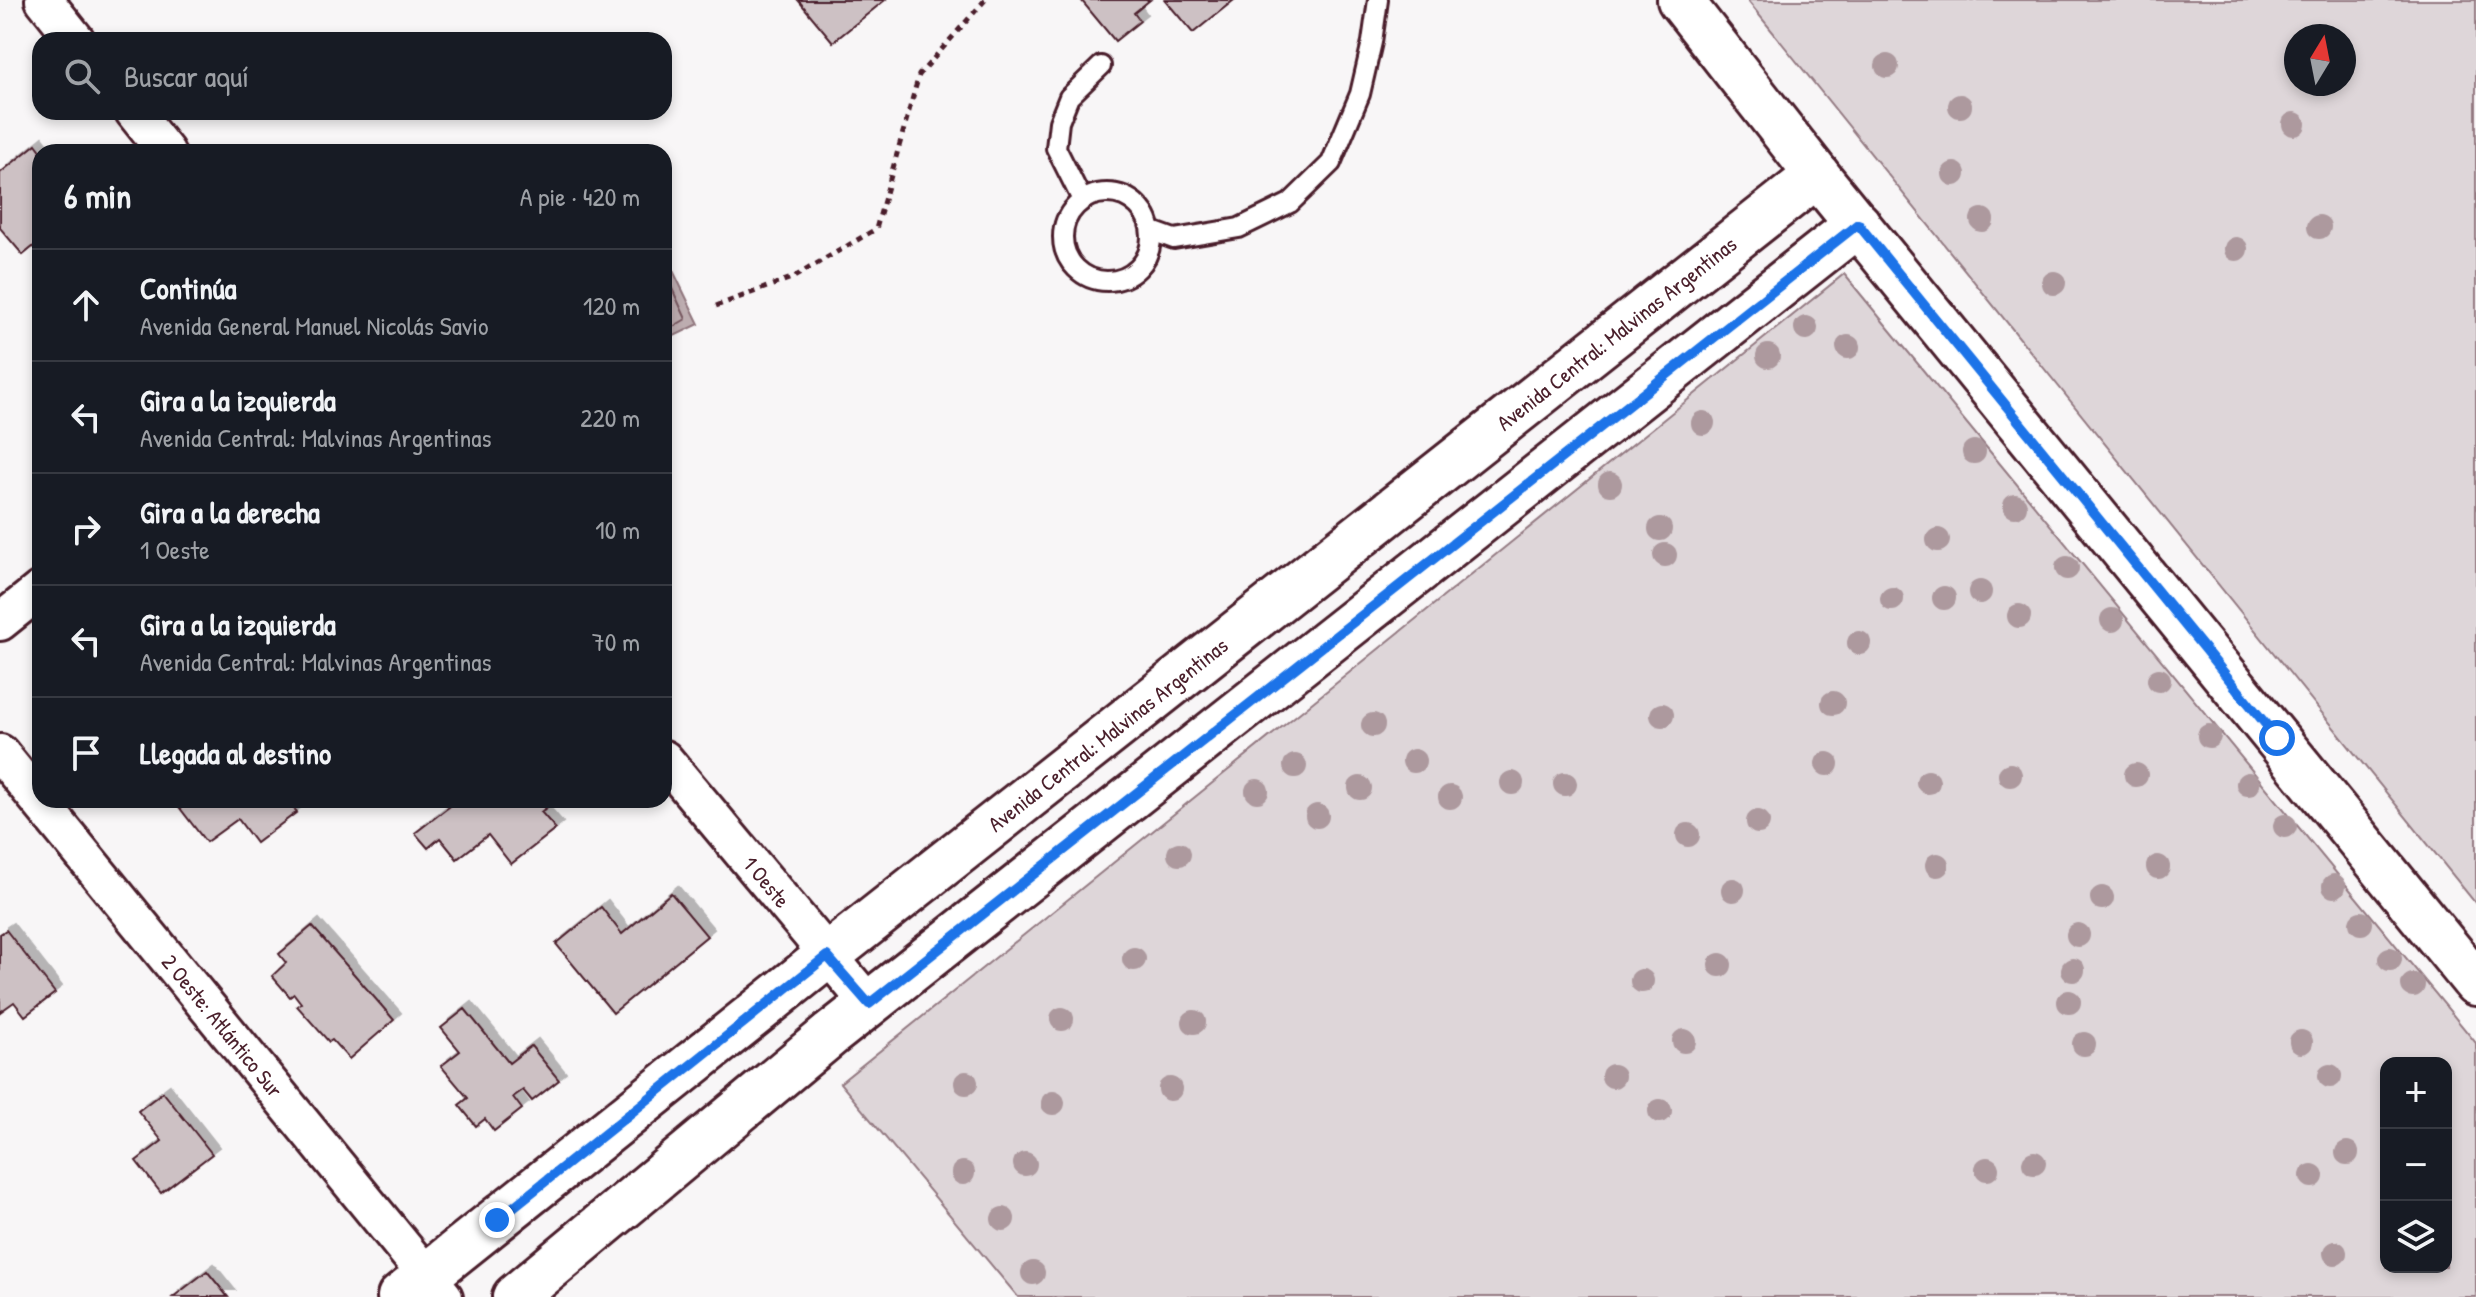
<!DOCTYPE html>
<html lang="es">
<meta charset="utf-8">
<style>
body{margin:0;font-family:"Patrick Hand",sans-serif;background:#20242c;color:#f1f3f6}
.controls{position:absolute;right:24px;bottom:24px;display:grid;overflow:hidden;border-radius:16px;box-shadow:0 4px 12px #0003}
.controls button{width:72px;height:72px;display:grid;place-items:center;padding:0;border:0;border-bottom:2px solid #363941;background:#171b24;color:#f1f3f6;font:40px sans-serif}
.compass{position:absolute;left:2284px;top:24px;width:72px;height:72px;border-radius:50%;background:#171b24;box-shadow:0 4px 12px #0003;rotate:10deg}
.stop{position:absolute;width:24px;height:24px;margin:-18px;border:6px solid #1a73e8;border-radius:50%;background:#fff}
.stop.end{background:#1a73e8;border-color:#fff;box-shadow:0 2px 8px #0008}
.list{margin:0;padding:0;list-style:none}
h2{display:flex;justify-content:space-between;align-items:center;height:104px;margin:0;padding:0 32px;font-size:34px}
h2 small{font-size:26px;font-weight:400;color:#9ea1a6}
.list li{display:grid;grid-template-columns:52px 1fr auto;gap:24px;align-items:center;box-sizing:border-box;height:112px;padding:0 32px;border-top:2px solid #363941}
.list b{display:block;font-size:30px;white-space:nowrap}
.list p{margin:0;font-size:26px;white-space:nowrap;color:#9ea1a6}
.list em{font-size:26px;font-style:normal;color:#9ea1a6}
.icon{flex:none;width:44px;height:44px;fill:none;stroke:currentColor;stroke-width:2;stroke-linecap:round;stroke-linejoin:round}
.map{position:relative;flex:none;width:2476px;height:1297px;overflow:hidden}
.search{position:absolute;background:#171b24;box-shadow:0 4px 12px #0003;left:32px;top:32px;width:640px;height:88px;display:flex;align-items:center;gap:20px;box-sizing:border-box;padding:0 28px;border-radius:24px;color:#9ea1a6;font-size:30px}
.panel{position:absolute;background:#171b24;box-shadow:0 4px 12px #0003;left:32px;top:144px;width:640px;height:664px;border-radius:24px}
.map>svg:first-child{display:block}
</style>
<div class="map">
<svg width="2476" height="1297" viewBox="0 0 2476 1297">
<defs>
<filter id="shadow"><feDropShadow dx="7" dy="-7" stdDeviation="0" flood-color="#0004"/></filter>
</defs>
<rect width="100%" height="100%" fill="#f8f6f7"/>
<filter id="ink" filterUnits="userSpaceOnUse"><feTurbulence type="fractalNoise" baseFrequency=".0125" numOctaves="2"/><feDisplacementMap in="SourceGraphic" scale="16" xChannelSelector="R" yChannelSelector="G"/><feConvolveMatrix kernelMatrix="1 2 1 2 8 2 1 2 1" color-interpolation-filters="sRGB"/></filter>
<g filter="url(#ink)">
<!-- green -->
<g fill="#ded6d9" stroke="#947a82" stroke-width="2" fill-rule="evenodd">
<path d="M1747 0H2476V904ZM2296 36H2344V84H2296Z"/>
<path d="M1844 274 2476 1043V1297H1018L840 1083ZM2446 1063V1267H2386V1063Z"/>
</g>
<!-- water -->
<path fill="#bdadb0" stroke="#8f747b" stroke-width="2" d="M664 252 699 324 664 341Z"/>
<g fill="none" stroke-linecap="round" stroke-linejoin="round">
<!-- shore -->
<path stroke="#785860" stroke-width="2" d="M664 271 686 319 664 332"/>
</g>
<!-- building -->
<g fill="#cdc1c4" stroke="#4a1f2b" stroke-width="2" filter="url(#shadow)">
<path d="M798 0H885L833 42Z"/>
<path d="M1081 0H1150L1134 13 1140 21 1115 41Z"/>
<path d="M1165 0H1234L1193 33Z"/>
<path d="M36 144 42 152H40V241L23 255 0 228V173Z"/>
<path d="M180 800H287L297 812 256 843 238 819 206 842 176 803Z"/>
<path d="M458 800H556L541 812 556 829 511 864 488 835 457 859 440 838 428 848 415 833Z"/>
<path d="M671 893 707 936 613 1013 556 944 601 907 622 934Z"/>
<path d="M312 926 394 1020 349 1059 332 1040 329 1042 297 1006 301 1003 294 994 290 997 272 976 286 963 279 954Z"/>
<path d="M6 930 55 993 25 1016 14 1002 0 1012V934Z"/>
<path d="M465 1009 509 1063 531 1046 559 1080 532 1101 523 1090 513 1097 522 1109 494 1131 485 1119 476 1126 459 1105 468 1098 441 1066 460 1051 441 1028Z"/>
<path d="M163 1092 212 1154 161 1193 136 1161 162 1141 138 1111Z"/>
<path d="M207 1271 228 1297H173Z"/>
</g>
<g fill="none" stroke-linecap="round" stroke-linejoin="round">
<!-- lane casing -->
<g stroke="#4a1f2b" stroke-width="24">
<g id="lane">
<circle cx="1107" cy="237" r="44"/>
<path d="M1082 200 1056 148 1059 122 1069 97 1101 66"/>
<path d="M1152 231 1174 239 1239 228 1290 203 1331 163 1360 94 1372 42 1378 0"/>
</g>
</g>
<!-- street casing -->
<g stroke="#4a1f2b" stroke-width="42">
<g id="street">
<path d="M44 0 76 40"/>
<path d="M134 112 166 152"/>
<path d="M0 622 40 590"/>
<path id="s1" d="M0 753 444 1297"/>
<path id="s2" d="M664 759 869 1004"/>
</g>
</g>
<!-- secondary casing -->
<g stroke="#4a1f2b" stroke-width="50">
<g id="secondary">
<path id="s3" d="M400 1297 827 956 1817 175"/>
<path d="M515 1297 831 1034 1858 224"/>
</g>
</g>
<!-- primary casing -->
<g stroke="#4a1f2b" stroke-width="50">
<path id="primary" d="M1680 0 1817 175 2476 983"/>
</g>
<!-- path -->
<path stroke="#4a1f2b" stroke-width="5" stroke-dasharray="6 6" stroke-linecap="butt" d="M716 306 794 277 876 229 919 75 985 0"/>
<!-- lane -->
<use href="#lane" stroke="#fff" stroke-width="18"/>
<!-- street -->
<use href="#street" stroke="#fff" stroke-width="36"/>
<!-- secondary -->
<use href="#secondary" stroke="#fff" stroke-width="44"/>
<!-- primary -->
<use href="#primary" stroke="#fff" stroke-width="44"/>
</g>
<!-- trees -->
<g fill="#ad999e">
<circle cx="1887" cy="66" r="12"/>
<circle cx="1960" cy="106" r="12"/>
<circle cx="2294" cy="124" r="12"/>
<circle cx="1954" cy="174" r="12"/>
<circle cx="1982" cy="220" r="12"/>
<circle cx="2319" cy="227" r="12"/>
<circle cx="2236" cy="249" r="12"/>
<circle cx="2054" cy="283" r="12"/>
<circle cx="1806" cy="328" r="12"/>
<circle cx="1848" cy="347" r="12"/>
<circle cx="1768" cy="356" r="12"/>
<circle cx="1703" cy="423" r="12"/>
<circle cx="1974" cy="452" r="12"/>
<circle cx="1610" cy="484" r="12"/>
<circle cx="2015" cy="506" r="12"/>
<circle cx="1660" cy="529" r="12"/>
<circle cx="1938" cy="540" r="12"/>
<circle cx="1665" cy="555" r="12"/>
<circle cx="2067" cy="568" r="12"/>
<circle cx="1980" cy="592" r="12"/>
<circle cx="1944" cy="598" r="12"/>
<circle cx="1892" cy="599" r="12"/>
<circle cx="2019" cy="616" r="12"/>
<circle cx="2112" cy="620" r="12"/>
<circle cx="1859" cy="643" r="12"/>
<circle cx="2159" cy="680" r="12"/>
<circle cx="1833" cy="703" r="12"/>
<circle cx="1662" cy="715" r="12"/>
<circle cx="1373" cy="725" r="12"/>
<circle cx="2209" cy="736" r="12"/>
<circle cx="1414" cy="761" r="12"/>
<circle cx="1827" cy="764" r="12"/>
<circle cx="1295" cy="766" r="12"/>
<circle cx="2010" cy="775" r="12"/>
<circle cx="2136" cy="775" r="12"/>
<circle cx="1928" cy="782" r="12"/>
<circle cx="1512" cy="783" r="12"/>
<circle cx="1565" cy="784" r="12"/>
<circle cx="2248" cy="784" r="12"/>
<circle cx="1360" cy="788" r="12"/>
<circle cx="1257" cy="791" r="12"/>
<circle cx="1450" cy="797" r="12"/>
<circle cx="1317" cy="816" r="12"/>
<circle cx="1758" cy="822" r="12"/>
<circle cx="2285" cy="826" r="12"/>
<circle cx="1688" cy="835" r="12"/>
<circle cx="1179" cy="854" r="12"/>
<circle cx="1937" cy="865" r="12"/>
<circle cx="2158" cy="867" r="12"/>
<circle cx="2334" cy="886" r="12"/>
<circle cx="1733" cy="890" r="12"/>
<circle cx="2102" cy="898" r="12"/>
<circle cx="2361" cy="923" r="12"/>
<circle cx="2078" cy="935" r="12"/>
<circle cx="1134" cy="959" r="12"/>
<circle cx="2390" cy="959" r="12"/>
<circle cx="1720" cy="965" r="12"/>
<circle cx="2073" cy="970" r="12"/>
<circle cx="1642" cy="981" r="12"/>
<circle cx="2413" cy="985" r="12"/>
<circle cx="2069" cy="1002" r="12"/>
<circle cx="1062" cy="1019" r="12"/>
<circle cx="1194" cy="1022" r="12"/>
<circle cx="1684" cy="1041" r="12"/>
<circle cx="2301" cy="1042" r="12"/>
<circle cx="2084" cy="1044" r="12"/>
<circle cx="1613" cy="1076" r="12"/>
<circle cx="2330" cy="1076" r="12"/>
<circle cx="966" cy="1083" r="12"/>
<circle cx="1170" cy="1089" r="12"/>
<circle cx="1053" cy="1103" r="12"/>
<circle cx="1660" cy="1111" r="12"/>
<circle cx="2347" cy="1153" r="12"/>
<circle cx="2034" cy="1163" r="12"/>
<circle cx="1025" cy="1164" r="12"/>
<circle cx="1987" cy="1169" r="12"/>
<circle cx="963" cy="1173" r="12"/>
<circle cx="2312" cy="1176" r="12"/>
<circle cx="1003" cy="1219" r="12"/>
<circle cx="2335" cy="1253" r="12"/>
<circle cx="1033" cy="1273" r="12"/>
</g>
</g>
<g fill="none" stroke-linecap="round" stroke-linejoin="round" filter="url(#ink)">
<!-- route -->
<path stroke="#1a73e8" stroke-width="10" d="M497 1220 827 956 869 1004 1858 224 2277 738"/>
</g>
<g text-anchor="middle" stroke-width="8" stroke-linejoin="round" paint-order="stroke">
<!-- street labels -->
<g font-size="22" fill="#4a1f2b" stroke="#fff">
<text dy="8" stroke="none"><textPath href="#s3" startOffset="1552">Avenida Central: Malvinas Argentinas</textPath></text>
<text dy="8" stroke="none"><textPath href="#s3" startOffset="904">Avenida Central: Malvinas Argentinas</textPath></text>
<text dy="8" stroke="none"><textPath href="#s2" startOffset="160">1 Oeste</textPath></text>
<text dy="8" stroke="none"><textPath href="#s1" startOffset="352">2 Oeste: Atlántico Sur</textPath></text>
</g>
</g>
</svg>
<div class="controls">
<button>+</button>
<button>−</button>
<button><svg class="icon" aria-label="layers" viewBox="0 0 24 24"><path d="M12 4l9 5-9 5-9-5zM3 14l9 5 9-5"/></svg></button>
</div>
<svg class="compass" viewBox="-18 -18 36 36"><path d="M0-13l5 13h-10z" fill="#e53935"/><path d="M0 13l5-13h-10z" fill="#9ea1a6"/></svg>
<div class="stop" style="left:2277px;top:738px"></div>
<div class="stop end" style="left:497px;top:1220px"></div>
<div class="search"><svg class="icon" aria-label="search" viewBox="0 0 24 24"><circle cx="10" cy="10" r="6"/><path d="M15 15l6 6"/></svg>Buscar aquí</div>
<section class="panel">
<h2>6 min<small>A pie · 420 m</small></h2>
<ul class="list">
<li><svg class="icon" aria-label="ahead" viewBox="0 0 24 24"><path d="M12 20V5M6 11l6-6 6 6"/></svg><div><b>Continúa</b><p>Avenida General Manuel Nicolás Savio</p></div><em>120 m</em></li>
<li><svg class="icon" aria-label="left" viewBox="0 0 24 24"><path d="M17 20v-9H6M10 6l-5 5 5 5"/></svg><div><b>Gira a la izquierda</b><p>Avenida Central: Malvinas Argentinas</p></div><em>220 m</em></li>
<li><svg class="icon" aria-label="right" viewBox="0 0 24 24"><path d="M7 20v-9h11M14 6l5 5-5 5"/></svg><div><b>Gira a la derecha</b><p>1 Oeste</p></div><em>10 m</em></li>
<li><svg class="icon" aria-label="left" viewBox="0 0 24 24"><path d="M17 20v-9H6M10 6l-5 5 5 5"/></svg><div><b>Gira a la izquierda</b><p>Avenida Central: Malvinas Argentinas</p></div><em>70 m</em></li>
<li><svg class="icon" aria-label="arrive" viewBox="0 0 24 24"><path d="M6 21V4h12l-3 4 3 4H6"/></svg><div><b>Llegada al destino</b></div></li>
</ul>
</section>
</div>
